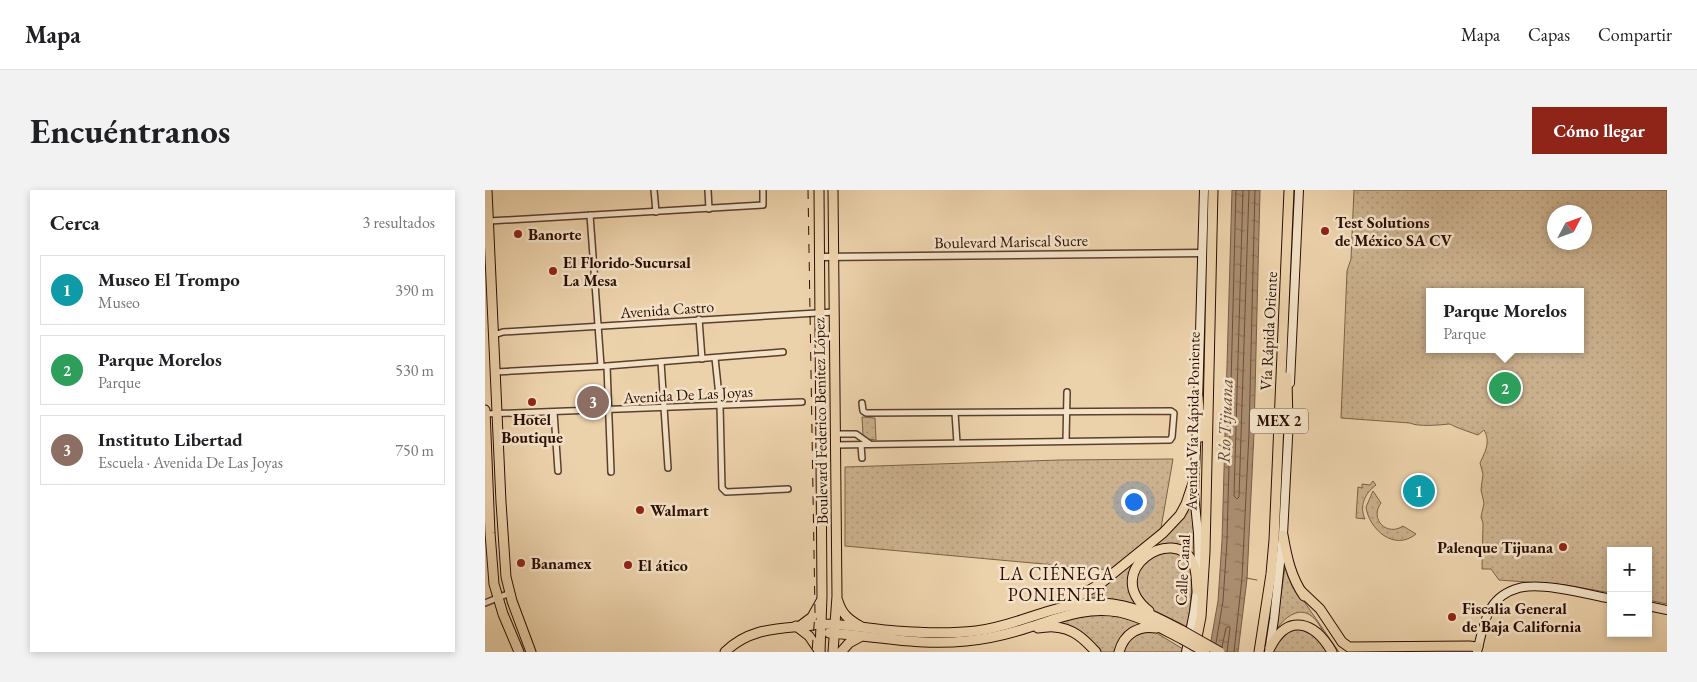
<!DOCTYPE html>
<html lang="es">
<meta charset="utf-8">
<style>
body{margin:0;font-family:"EB Garamond",serif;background:#f2f2f2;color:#202124}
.controls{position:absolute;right:15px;bottom:15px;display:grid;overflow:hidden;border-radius:0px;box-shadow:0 2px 8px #0003}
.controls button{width:45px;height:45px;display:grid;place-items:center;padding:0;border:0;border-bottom:1px solid #e0e0e0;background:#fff;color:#202124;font:25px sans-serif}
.compass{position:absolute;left:1062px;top:15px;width:45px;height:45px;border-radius:50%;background:#fff;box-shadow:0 2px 8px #0003;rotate:49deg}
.you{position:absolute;left:648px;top:311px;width:18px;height:18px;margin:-12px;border:4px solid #fff;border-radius:50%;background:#1a73e8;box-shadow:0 0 0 8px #1a73e833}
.badge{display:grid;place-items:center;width:32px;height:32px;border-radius:50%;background:#8f2418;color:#fff;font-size:16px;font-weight:700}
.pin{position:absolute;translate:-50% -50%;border:2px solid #fff;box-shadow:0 1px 5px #0006}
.popup{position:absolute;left:941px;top:98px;width:158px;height:65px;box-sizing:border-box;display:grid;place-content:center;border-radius:0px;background:#fff;filter:drop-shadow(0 1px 4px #0005);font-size:16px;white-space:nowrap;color:#757577}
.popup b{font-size:19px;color:#202124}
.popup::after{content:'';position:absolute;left:50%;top:100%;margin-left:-10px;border:10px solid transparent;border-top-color:#fff}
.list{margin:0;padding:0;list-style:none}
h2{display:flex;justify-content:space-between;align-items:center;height:65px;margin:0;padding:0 20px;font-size:21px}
h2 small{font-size:16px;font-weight:400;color:#757577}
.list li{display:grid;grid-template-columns:32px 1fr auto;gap:15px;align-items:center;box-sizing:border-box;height:70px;margin:0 10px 10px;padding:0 10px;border:1px solid #e0e0e0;border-radius:0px}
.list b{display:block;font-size:19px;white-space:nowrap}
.list p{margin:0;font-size:16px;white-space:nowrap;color:#757577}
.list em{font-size:16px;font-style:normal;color:#757577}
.map{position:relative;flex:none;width:1182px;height:462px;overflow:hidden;border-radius:0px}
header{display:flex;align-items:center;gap:30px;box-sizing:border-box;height:70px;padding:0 25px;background:#fff;border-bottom:1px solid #e0e0e0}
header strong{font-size:24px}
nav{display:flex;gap:28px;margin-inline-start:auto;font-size:18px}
.intro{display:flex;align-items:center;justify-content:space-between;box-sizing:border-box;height:120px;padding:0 30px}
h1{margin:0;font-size:35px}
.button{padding:12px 22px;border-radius:0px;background:#8f2418;color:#fff;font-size:18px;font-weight:700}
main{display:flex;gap:30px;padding:0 30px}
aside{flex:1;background:#fff;border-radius:0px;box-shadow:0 2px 8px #0003}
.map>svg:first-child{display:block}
</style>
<header>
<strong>Mapa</strong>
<nav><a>Mapa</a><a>Capas</a><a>Compartir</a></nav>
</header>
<div class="intro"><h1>Encuéntranos</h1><a class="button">Cómo llegar</a></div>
<main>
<aside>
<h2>Cerca<small>3 resultados</small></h2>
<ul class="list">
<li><span class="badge" style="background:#0f9aa8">1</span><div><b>Museo El Trompo</b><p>Museo</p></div><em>390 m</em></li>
<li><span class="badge" style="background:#2e9e5b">2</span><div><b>Parque Morelos</b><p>Parque</p></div><em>530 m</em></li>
<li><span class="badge" style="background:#8d6e63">3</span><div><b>Instituto Libertad</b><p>Escuela · Avenida De Las Joyas</p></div><em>750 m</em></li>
</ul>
</aside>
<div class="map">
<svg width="1182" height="462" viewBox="0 0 1182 462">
<defs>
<pattern id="grass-dots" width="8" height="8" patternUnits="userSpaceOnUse" patternTransform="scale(1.25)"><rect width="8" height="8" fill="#cbb18e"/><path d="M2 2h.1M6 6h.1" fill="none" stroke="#ae9779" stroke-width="1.8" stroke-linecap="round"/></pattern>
<pattern id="water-ripples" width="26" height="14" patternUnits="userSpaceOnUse" patternTransform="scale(1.25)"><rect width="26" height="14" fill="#ab8f71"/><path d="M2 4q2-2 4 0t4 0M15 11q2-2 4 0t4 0" fill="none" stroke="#8b735a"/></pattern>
</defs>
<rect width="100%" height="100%" fill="#ecd2ab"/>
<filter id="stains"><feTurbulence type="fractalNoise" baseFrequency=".004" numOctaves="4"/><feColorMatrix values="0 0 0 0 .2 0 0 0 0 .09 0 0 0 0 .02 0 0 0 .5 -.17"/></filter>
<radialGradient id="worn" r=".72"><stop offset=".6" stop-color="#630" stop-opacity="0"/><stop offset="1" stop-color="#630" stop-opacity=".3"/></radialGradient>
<!-- grass -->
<g fill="url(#grass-dots)" stroke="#7c6047" fill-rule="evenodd">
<path d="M869 0H1182V414L1163 410V361H1126V403L1081 395 1014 390 1006 379H997L998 333 996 327 999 313 996 300 998 284 995 273C1000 262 1006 252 999 240L993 245C985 242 978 240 971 237 968 236 966 234 964 234 955 235 933 237 925 233L856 228 862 81 866 69ZM1070 22H1100V52H1070ZM945 102H1095V159H945Z"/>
<path d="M377 227 390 228 391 250 383 249 378 246Z"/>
<path d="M688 269 676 338 625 380 360 356V277L575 270Z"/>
<path d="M888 291 891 295C880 303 874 316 880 329L871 328 873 297 877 298V294L885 295Z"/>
<path d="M888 301 896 313C884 329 902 347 918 336L931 344C909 362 884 339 881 317Z"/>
<path d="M707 312 710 368 703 437 670 421 650 415 595 409 698 326Z"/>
<path d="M800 377 809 397 854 462H849C844 453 839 442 833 433 819 413 802 424 791 440Z"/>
<path d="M605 425H630L655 433 698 459 697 462H614L596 443 558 435Z"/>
<path d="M805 438 822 439 847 462H787L793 447Z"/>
</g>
<!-- water -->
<path fill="url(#water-ripples)" stroke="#785b44" d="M747 0H775L769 243 762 389 753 462H724L733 411 737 351Z"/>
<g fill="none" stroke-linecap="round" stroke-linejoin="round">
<!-- shore -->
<g stroke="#6c4e38" stroke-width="1">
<path d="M758 0 749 306 752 309 754 307 764 0"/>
<path d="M731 453 738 411 742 351 751 0"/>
<path d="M737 457 741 438 744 436 745 438 742 462"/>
<path d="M749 462 757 388 764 243 770 0"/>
</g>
<!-- stream -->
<path stroke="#785b44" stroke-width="1" d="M761 388 772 390"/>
<!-- minor casing -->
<g stroke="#5c3f2b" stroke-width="8">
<g id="minor">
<path d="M169 0 171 22"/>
<path d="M223 0 224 19"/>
<path d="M105 25 116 176"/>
<path d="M4 31 278 15V0"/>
<path d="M214 129 217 169"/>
<path d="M9 145 18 142 349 122"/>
<path d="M230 168 235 215 237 298 241 302 303 299"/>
<path d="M176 172 183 278"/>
<path d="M122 176 126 282"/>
<path d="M11 182 122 176 298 162"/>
<path d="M69 222 73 281"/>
<path d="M470 223 472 253"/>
<path d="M0 224 317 212"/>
<path d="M350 244H371L385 254"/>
<path d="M581 251 582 202"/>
<path d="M350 255 685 250 687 247 689 223 686 221 381 223 378 221 377 213"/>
<path d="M376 255 377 268"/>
<path d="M0 413 25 403"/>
</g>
</g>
<!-- tertiary casing -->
<g stroke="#5c3f2b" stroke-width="9">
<path id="tertiary" d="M335 67 716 63"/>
</g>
<!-- secondary casing -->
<g stroke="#2c0e00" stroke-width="10">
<g id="secondary">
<path d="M805 193 814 0"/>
<path d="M713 213 719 0"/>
<path d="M1163 416 1182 420"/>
<path d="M701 462 709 422 714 384 713 343 709 304 712 234"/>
<path d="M784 462 789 429 798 345 804 229"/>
<path d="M992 462C996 447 998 431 1006 418 1012 408 1023 401 1034 398 1057 392 1102 404 1126 409"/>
</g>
</g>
<!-- primary casing -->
<g stroke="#2c0e00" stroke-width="11">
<g id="primary">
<path d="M2 0 16 312 21 387 27 411 46 462"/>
<path d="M334 0 337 406 335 462"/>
<path d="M348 0 352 406 348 462"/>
<path d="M0 220 5 343 9 394 18 424 34 462"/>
<path d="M798 345C802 368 806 387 819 406"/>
<path d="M816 401 835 419 857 452 864 457 984 456 993 457"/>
<path d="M353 411C357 424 363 429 375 436"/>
<path d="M580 414 615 394 678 343 695 325 701 314 709 290"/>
<path d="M664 421C614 381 690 333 708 373 712 381 711 391 712 400"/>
<path d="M311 436 324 446 335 462"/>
<path d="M315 436 327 427 336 411"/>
<path d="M553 438C558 438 564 436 569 437 588 438 599 449 611 462"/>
<path d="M344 443C390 446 435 456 481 451 502 449 524 444 545 437 574 428 602 416 634 422 657 427 677 439 697 449"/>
<path d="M785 458C803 422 830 432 847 462"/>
<path d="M240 462C263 439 290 439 320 436 325 436 330 434 335 434 361 434 386 439 411 441 437 443 465 444 491 441 535 436 571 411 617 413 649 415 670 426 698 441"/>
<path d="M356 462 364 453 375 447"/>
<path d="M634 462C639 444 653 435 671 438"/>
</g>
</g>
<!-- trunk casing -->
<g stroke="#2c0e00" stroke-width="11">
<g id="trunk">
<path d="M802 187 803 235"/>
<path d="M713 207 716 247"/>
<path d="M709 462 716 427 720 362 728 0"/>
<path d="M774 462 786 384 789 350 804 0"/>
</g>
</g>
<!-- minor -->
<use href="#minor" stroke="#f3e2c8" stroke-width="5"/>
<!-- tertiary -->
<use href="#tertiary" stroke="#f3e2c8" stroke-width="6"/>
<!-- secondary -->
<use href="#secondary" stroke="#f3e2c8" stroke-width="8"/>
<!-- primary -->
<use href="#primary" stroke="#ecd2ab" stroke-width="9"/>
<!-- trunk -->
<use href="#trunk" stroke="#ecd2ab" stroke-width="9"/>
<!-- rail -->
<path stroke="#2c0e00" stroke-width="1" stroke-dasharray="9 9" stroke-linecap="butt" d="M323 0 330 423 327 462"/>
<!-- primary-bridge casing -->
<g stroke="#2c0e00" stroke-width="11" stroke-linecap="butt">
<g id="primary-bridge">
<path d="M698 441 735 462"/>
<path d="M697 449 720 462"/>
</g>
</g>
<!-- primary-bridge -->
<use href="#primary-bridge" stroke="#ecd2ab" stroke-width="9"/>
</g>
<!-- markers -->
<g fill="#8f2418" stroke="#f3e2c8" stroke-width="2">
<circle cx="840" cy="41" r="5"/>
<circle cx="33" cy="44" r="5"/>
<circle cx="68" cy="81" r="5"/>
<circle cx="47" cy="212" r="5"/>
<circle cx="155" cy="320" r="5"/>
<circle cx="1078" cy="357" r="5"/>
<circle cx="36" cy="373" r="5"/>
<circle cx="143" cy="375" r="5"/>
<circle cx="967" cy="427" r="5"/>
</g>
<g text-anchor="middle" stroke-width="5" stroke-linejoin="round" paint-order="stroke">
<!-- shield labels -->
<rect fill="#f3e2c8" stroke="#684e3c" stroke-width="1" x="765" y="218.5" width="58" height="25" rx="4"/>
<g font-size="15" font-weight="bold" fill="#2c0e00">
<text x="794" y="236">MEX 2</text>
</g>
<!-- poi labels -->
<g font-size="16" font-weight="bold" fill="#2c0e00" stroke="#f3e2c8" text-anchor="start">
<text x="850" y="38">Test Solutions<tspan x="850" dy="18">de México SA CV</tspan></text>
<text x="43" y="50">Banorte</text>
<text x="78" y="78">El Florido-Sucursal<tspan x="78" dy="18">La Mesa</tspan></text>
<text x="47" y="235" text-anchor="middle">Hotel<tspan x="47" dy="18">Boutique</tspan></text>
<text x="165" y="326">Walmart</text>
<text x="1068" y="363" text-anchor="end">Palenque Tijuana</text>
<text x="46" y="379">Banamex</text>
<text x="153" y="381">El ático</text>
<text x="977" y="424">Fiscalia General<tspan x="977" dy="18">de Baja California</tspan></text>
</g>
<!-- street labels -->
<g font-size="16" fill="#2c0e00" stroke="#f3e2c8">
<text transform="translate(526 51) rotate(-1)" y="6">Boulevard Mariscal Sucre</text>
<text transform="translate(182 119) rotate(-4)" y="6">Avenida Castro</text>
<text transform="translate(783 141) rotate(-87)" y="6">Vía Rápida Oriente</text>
<text transform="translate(203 204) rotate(-3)" y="6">Avenida De Las Joyas</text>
<text transform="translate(335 231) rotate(-91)" y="6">Boulevard Federico Benítez López</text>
<text transform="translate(707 231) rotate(-89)" y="6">Avenida Vía Rápida Poniente</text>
<text transform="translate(697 380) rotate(-87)" y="6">Calle Canal</text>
</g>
<!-- water labels -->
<g font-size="18" font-style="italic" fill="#654833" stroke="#f3e2c8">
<text transform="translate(740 231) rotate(-88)" y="6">Río Tijuana</text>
</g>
<!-- neighbourhood labels -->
<g font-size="18" letter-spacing="1" fill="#2c0e00" stroke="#f3e2c8">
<text x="572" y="390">LA CIÉNEGA<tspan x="572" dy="21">PONIENTE</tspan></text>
</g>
</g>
<rect width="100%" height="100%" filter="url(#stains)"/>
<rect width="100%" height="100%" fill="url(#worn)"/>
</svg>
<div class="controls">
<button>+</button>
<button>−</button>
</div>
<svg class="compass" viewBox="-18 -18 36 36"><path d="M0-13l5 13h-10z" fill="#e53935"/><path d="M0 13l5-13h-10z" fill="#757577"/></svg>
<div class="you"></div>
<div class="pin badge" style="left:934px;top:301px;background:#0f9aa8">1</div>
<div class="pin badge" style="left:1020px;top:198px;background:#2e9e5b">2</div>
<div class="popup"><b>Parque Morelos</b>Parque</div>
<div class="pin badge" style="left:108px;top:212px;background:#8d6e63">3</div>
</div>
</main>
